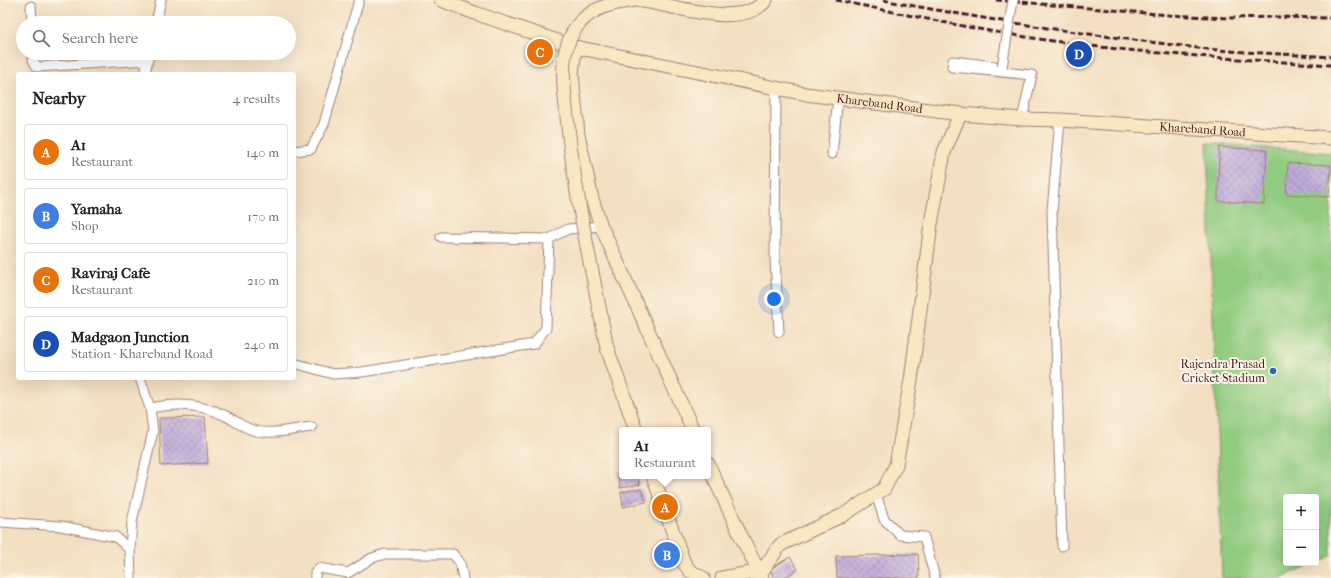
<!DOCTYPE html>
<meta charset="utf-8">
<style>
body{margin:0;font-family:"IM FELL French Canon",serif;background:#f6f6f6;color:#222}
.controls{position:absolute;right:12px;bottom:12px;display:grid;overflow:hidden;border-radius:4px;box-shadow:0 4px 16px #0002}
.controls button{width:36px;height:36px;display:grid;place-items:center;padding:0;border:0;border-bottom:1px solid #e0e0e0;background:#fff;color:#222;font:20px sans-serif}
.you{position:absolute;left:774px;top:299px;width:14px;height:14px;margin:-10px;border:3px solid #fff;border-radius:50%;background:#1a73e8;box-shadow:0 0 0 6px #1a73e833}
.badge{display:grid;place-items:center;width:26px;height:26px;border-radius:50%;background:#db2777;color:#fff;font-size:13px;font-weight:700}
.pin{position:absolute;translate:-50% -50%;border:2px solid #fff;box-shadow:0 1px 4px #0006}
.popup{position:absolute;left:619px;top:427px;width:92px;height:52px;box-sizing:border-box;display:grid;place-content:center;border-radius:4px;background:#fff;filter:drop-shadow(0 1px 3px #0005);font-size:13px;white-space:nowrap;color:#767676}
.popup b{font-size:15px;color:#222}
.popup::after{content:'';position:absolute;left:50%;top:100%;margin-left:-8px;border:8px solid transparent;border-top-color:#fff}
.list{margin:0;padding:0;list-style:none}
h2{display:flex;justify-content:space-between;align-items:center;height:52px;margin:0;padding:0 16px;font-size:17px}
h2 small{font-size:13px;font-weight:400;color:#767676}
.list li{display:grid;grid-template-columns:26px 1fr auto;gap:12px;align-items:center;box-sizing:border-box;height:56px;margin:0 8px 8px;padding:0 8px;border:1px solid #e0e0e0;border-radius:4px}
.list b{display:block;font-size:15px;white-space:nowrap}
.list p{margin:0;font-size:13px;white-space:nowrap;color:#767676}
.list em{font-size:13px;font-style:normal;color:#767676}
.icon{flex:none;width:22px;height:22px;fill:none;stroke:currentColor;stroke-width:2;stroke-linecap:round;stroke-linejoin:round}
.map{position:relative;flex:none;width:1331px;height:578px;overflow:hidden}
.search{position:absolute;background:#fff;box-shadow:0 4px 16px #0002;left:16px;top:16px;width:280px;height:44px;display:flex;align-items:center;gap:10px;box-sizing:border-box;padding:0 14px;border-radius:22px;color:#767676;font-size:15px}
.panel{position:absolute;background:#fff;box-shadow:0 4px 16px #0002;left:16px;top:72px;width:280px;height:308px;border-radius:4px}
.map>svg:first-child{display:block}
</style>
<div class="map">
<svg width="1331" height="578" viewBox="0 0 1331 578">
<defs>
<pattern id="building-cross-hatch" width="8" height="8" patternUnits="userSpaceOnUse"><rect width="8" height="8" fill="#c0abdb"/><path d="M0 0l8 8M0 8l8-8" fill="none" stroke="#9e8bb2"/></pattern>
</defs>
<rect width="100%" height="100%" fill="#fcf5e5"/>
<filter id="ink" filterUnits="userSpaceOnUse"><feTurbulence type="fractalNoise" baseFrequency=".025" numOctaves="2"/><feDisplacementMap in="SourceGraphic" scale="8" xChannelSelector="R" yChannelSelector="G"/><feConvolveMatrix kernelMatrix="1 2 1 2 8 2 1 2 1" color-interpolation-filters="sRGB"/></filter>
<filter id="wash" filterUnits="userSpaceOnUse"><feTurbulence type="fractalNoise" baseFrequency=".012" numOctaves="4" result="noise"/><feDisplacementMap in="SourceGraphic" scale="16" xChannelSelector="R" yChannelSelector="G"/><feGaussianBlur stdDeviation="0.9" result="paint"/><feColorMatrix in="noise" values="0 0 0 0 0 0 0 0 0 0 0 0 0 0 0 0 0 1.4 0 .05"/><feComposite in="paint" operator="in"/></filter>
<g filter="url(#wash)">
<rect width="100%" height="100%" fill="#f3dfc1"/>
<!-- pitch -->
<path fill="#90cb7f" stroke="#6d7555" d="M1207 143 1331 153V556L1316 563V497H1286V563H1315L1281 578H1222Z"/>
<g id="blocks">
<!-- building -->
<g fill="url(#building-cross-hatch)">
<path d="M1219 147 1267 150 1264 204 1218 201Z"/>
<path d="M1288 163 1331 165 1329 197 1286 194Z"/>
<path d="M205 417 208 463 161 466 159 418Z"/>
<path d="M618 472H622V476H637L640 485 620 488Z"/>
<path d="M641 489 646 502 623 507 621 492Z"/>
<path d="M918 554 919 578H837L836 556Z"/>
<path d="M790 557 798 569 784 578H774L770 569Z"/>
</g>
</g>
</g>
<g filter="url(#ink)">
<use href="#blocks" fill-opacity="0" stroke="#9e7f76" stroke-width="1"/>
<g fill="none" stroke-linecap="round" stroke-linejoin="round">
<!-- street casing -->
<g stroke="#9e7f76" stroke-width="11">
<g id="street">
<path d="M31 6 32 23"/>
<path d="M156 23 161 0"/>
<path d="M33 53V60L37 67 148 60"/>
<path d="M1002 67 953 61 952 67 1032 75 1022 119"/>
<path d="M145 74 149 53"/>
<path d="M776 88 775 258 779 332"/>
<path d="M1060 120 1052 211 1062 546"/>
<path d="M294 151 311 149 324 124 359 0"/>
<path d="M832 154 838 98"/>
<path d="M441 237 549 239"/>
<path d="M294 363 333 374 362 372 534 344 546 328 549 239 568 229 601 226"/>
<path d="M150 408C175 403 203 404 226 416 236 421 245 429 256 431 274 435 294 429 312 427"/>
<path d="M876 494 884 519 900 535 924 537 935 578"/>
<path d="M0 522 61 526 116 537 130 550"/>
<path d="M131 578 130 550 132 522 153 431 150 408 140 378"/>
<path d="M315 578V573L319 568 348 573 372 558 385 554H453L460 563 463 578"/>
</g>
</g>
<!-- secondary casing -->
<g stroke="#9e7f76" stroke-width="15">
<g id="secondary">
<path id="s1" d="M441 0 475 13 575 47 806 94 960 114 1022 119 1060 120 1331 138"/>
<path d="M637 0C671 4 741 31 766 0"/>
<path d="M575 47 572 74 578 134 592 199 601 226 693 430"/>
<path d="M607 348 636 430"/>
<path d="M708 464 741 536 760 574 780 545 843 515 884 489 896 465 911 380 931 224 944 152 960 114"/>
<path d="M653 476 684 563 690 571 703 578"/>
<path d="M722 578 750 573 760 574 762 578"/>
</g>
</g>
<!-- street -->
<use href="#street" stroke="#fff" stroke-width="9"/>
<!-- secondary -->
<use href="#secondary" stroke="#f9e7c3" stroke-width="13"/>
<!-- rail -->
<g stroke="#4a1f2b" stroke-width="3" stroke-dasharray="6 3" stroke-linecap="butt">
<path d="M836 0C908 15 980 31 1053 41 1145 54 1238 59 1331 65"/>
<path d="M883 0C990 21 1098 36 1207 49 1248 53 1290 54 1331 57"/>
<path d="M996 0 1169 15 1228 18 1276 17 1331 18"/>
</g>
<!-- street-bridge casing -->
<g stroke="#9e7f76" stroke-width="11" stroke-linecap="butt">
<path id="street-bridge" d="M1002 67 1013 0"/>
</g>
<!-- secondary-bridge casing -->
<g stroke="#9e7f76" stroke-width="15" stroke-linecap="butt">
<path id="secondary-bridge" d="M607 348C593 274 576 201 568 127 566 104 561 76 565 54 567 45 571 34 577 26 592 7 612 3 635 0"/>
</g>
<!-- street-bridge -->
<use href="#street-bridge" stroke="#fff" stroke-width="9"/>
<!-- secondary-bridge -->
<use href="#secondary-bridge" stroke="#f9e7c3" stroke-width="13"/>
</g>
</g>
<!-- markers -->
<circle fill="#1f6fb2" stroke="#fcf5e5" stroke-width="1.5" cx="1273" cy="371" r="4"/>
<g text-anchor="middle" stroke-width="4" stroke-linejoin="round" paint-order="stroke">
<!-- street labels -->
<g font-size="12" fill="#4a1f2b" stroke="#fcf5e5">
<text dy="4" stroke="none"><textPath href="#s1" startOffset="452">Khareband Road</textPath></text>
<text dy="4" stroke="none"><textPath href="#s1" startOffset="776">Khareband Road</textPath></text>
</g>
<!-- poi labels -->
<g font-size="12" fill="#4a1f2b" stroke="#fcf5e5" text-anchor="end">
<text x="1265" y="368">Rajendra Prasad<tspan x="1265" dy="14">Cricket Stadium</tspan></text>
</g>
</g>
</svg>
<div class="controls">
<button>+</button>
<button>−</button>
</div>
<div class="you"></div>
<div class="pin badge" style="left:665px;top:507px;background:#e8710a">A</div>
<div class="popup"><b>A1</b>Restaurant</div>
<div class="pin badge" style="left:667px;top:555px;background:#3f7fe0">B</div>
<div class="pin badge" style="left:540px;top:52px;background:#e8710a">C</div>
<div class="pin badge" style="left:1079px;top:54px;background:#1a4fb4">D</div>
<div class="search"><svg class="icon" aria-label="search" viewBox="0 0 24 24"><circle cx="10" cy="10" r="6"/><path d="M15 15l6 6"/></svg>Search here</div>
<section class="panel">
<h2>Nearby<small>4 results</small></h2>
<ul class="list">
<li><span class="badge" style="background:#e8710a">A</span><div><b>A1</b><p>Restaurant</p></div><em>140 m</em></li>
<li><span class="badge" style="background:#3f7fe0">B</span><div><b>Yamaha</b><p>Shop</p></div><em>170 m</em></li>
<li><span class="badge" style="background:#e8710a">C</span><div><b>Raviraj Cafe</b><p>Restaurant</p></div><em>210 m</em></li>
<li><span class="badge" style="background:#1a4fb4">D</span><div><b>Madgaon Junction</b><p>Station · Khareband Road</p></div><em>240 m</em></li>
</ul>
</section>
</div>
